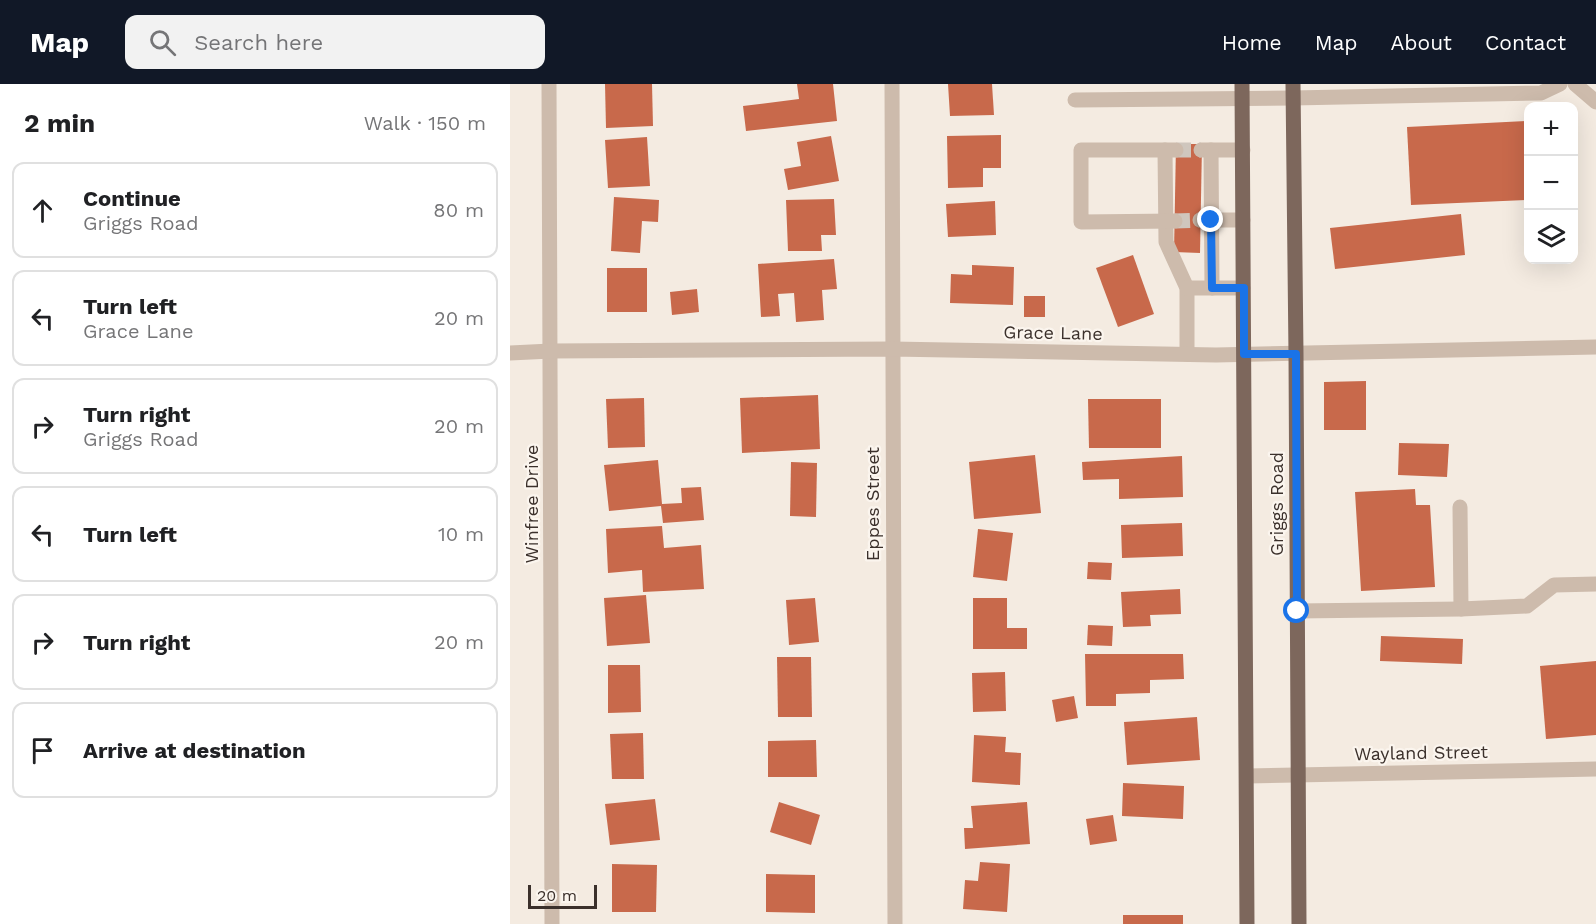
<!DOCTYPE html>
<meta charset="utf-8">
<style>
body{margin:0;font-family:"Work Sans",sans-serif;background:#f2f2f2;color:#202124}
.controls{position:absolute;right:18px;top:18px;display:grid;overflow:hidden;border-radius:12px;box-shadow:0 6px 24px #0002}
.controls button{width:54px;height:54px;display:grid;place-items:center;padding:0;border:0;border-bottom:2px solid #e0e0e0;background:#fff;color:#202124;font:30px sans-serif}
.scale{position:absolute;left:18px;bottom:15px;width:69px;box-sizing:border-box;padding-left:6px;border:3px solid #3b302b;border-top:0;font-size:16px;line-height:21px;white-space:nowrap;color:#3b302b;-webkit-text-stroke:4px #fbf5ee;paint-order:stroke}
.stop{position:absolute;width:18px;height:18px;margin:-14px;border:4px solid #1a73e8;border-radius:50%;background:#fff}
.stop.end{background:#1a73e8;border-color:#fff;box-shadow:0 2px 6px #0008}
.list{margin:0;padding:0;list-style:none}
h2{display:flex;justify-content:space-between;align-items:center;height:78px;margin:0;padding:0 24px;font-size:26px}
h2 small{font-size:20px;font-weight:400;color:#757577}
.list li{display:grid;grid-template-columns:39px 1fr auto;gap:18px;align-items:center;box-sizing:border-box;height:96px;margin:0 12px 12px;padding:0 12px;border:2px solid #e0e0e0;border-radius:12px}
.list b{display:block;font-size:22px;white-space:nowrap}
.list p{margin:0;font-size:20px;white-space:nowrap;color:#757577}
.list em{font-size:20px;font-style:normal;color:#757577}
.icon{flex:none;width:33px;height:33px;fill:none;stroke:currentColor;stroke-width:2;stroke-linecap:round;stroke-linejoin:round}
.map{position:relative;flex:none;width:1086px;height:840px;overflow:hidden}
header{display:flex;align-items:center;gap:36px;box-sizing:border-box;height:84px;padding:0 30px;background:#111827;color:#fff}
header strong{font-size:28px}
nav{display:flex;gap:33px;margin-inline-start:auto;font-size:21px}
.search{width:420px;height:54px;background:#f2f2f2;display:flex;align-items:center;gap:15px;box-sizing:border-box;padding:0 21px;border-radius:12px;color:#757577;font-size:22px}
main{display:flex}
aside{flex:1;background:#fff}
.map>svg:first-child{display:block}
</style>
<header>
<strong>Map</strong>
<div class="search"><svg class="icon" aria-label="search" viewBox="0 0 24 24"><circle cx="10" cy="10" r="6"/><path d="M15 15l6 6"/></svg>Search here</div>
<nav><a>Home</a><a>Map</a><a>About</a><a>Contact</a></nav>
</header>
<main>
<aside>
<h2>2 min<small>Walk · 150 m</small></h2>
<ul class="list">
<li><svg class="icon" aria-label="ahead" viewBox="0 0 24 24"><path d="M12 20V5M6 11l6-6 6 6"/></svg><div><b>Continue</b><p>Griggs Road</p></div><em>80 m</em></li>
<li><svg class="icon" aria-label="left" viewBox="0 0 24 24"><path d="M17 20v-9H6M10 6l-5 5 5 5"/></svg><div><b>Turn left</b><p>Grace Lane</p></div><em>20 m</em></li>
<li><svg class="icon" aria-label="right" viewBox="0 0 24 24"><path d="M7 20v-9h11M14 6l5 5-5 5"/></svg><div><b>Turn right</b><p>Griggs Road</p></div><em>20 m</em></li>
<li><svg class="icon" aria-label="left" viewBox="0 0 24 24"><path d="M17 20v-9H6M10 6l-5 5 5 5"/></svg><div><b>Turn left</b></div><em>10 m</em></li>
<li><svg class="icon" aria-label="right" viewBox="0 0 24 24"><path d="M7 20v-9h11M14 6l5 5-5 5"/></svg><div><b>Turn right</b></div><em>20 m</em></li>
<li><svg class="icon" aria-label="arrive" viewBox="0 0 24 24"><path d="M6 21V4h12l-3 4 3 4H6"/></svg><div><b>Arrive at destination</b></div></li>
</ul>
</aside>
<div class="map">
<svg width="1086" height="840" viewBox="0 0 1086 840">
<rect width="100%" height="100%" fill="#f4ebe1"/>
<!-- building -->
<g fill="#c8694b">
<path d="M95 0H142L143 42 96 44Z"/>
<path d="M287 0H323L327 37 236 47 233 22 289 15Z"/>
<path d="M438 0H482L484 31 440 32Z"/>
<path d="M1018 37V116L901 121 897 43Z"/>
<path d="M491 51V84H473V103L438 104 437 52Z"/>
<path d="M321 52 329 97 278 106 274 85 291 82 287 58Z"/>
<path d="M137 53 140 102 98 104 95 56Z"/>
<path d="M666 60H692L690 169 664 168Z"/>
<path d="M104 113 149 116 148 138 132 137 130 169 101 167Z"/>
<path d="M324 115 326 151H311L312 167H278L276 116Z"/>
<path d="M485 117 486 151 438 153 436 120Z"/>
<path d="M951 130 955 171 825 185 820 144Z"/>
<path d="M623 171 644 230 608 243 586 184Z"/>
<path d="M324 175 327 205 312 206 314 236 286 238 284 209 268 210 270 232 251 233 248 180Z"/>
<path d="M462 181 504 183 503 221 440 219 441 190 462 191Z"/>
<rect x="97" y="184" width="40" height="44"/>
<path d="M187 205 189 228 162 231 160 208Z"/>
<rect x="514" y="212" width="21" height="21"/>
<path d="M856 297V346H814V298Z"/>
<path d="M308 311 310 365 232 369 230 314Z"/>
<path d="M134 314 135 363 98 364 96 315Z"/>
<path d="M578 315H651V364H579Z"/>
<path d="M889 359 939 360 937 393 888 391Z"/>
<path d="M525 371 531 429 464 435 459 378Z"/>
<path d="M672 372 673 413 609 415V395L573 396 572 378Z"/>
<path d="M148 376 152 420 172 419 171 404 191 403 194 436 153 439 151 422 99 427 94 381Z"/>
<path d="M281 378 307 379 306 433 280 432Z"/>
<path d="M905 405 906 421H920L925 503 851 507 845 408Z"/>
<path d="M672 439 673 472 612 474 611 441Z"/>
<path d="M152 442 154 464 191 461 194 505 133 508 132 486 98 489 96 445Z"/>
<path d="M468 445 503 449 497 497 463 493Z"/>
<path d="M578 478 602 479 601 496 577 495Z"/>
<path d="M670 505 671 530 640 531 641 542 613 543 611 508Z"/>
<path d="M136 511 140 559 97 562 94 514Z"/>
<path d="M305 514 309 558 279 561 276 516Z"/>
<path d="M463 514H497V544H517V565H463Z"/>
<path d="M578 541 603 542 602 562 577 561Z"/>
<path d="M871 552 953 555 952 580 870 577Z"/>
<path d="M575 570H673L674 595 640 596V609L606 610V622H576Z"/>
<path d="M267 573H301L302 633H268Z"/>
<path d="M1086 577V651L1036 655 1030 582Z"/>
<path d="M98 581H130L131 628 98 629Z"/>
<path d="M495 588 496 627 463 628 462 589Z"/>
<path d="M564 612 568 634 546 638 542 616Z"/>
<path d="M687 633 690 676 617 681 614 638Z"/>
<path d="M133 649 134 695H102L100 650Z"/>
<path d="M464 651 496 653 495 668 511 669 510 701 462 698Z"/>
<path d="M306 656 307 693H258V657Z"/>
<path d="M613 699 674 702 673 735 612 732Z"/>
<path d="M145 715 150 756 100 761 95 720Z"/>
<path d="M269 718 310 731 301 761 260 748Z"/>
<path d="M517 718 520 760 455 765 454 744H463L461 722Z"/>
<path d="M603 731 607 757 580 761 576 735Z"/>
<path d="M470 778 500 780 497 828 453 825 455 796 468 797Z"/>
<path d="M102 780 147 781 146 828H102Z"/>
<path d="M256 790 305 791V829L256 828Z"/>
<rect x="613" y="831" width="60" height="9"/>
</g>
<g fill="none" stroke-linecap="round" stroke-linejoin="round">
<!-- minor-tunnel -->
<g stroke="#cfc6bd" stroke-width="15" stroke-dasharray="15 8" stroke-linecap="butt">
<path d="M666 66H691"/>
<path d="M665 137 690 136"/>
</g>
<!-- minor -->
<g stroke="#cdbbac" stroke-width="15">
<path d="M39 0 42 840"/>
<path d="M382 0 385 840"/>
<path d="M1065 0 1086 18"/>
<path d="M565 16 783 14 1031 9 1050 0"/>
<path d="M655 66 656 158 677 204V270"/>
<path d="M691 66H733"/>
<path d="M701 66 702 204"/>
<path d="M690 136H733"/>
<path d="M665 137 571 138V66H666"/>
<path d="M677 204H733"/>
<path d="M0 269 41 267 382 265 706 271 1086 263"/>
<path d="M950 423 951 525 1017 522 1044 501 1086 500"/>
<path d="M787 527 951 525"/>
<path d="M737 692 1086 685"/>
</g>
<!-- major -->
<g stroke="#7d675c" stroke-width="15">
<path d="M732 0 737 840"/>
<path d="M783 0 786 270 789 840"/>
</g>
</g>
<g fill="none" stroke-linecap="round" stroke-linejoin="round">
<!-- route -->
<path stroke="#1a73e8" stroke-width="8" d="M701 136 702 204H734V270H786L787 527"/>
</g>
<g text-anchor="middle" stroke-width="4.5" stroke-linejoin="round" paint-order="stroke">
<!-- street labels -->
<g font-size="18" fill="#3b302b" stroke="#fbf5ee">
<text transform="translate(543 249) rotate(1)" y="6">Grace Lane</text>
<text transform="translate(22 420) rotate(-90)" y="6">Winfree Drive</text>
<text transform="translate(363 420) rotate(-90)" y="6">Eppes Street</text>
<text transform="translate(767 420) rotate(-90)" y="6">Griggs Road</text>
<text transform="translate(911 669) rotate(-1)" y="6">Wayland Street</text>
</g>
</g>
</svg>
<div class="controls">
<button>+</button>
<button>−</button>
<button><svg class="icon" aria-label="layers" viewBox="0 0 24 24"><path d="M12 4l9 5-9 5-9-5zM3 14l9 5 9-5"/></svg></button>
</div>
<div class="scale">20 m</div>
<div class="stop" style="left:787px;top:527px"></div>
<div class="stop end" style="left:701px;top:136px"></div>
</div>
</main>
